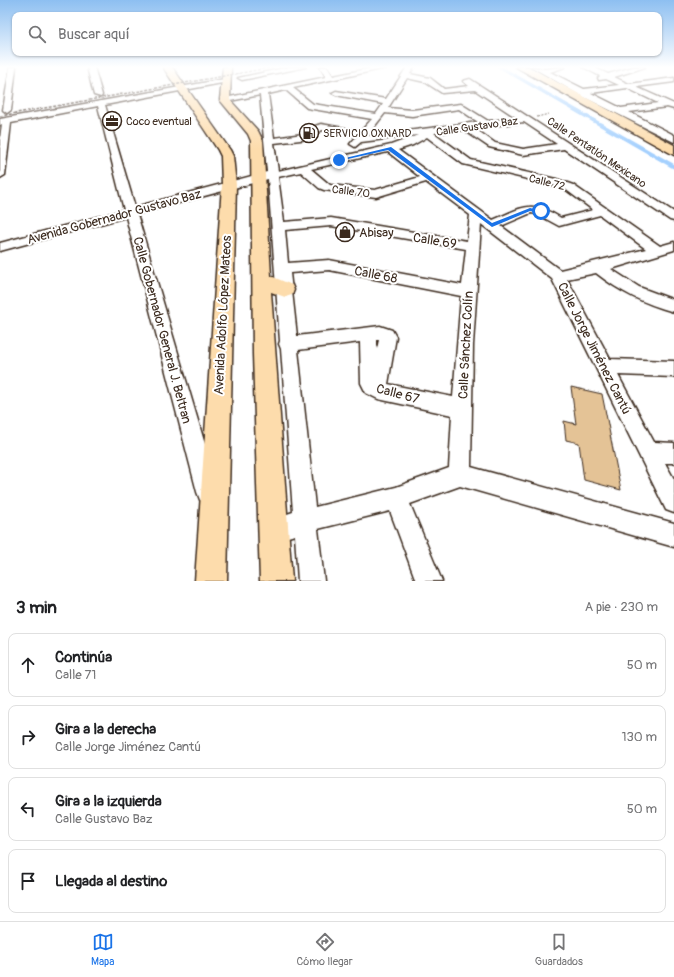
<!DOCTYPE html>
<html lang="es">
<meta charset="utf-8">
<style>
body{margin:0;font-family:Pangolin,sans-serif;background:#f2f2f2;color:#202124}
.stop{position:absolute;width:12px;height:12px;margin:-9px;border:3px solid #1a73e8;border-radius:50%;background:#fff}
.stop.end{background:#1a73e8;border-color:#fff;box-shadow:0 1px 4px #0008}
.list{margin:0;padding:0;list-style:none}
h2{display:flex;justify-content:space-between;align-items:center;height:52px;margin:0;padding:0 16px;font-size:17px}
h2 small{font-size:13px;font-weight:400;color:#757577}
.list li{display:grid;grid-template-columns:26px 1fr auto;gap:12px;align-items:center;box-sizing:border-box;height:64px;margin:0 8px 8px;padding:0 8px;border:1px solid #e0e0e0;border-radius:8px}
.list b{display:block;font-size:15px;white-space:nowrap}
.list p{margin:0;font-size:13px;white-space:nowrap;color:#757577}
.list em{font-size:13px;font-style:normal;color:#757577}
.icon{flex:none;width:22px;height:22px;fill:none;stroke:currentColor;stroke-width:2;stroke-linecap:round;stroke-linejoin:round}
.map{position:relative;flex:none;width:674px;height:581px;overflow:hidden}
.search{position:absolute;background:#fff;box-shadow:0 1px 3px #0004;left:12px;right:12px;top:12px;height:44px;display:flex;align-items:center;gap:10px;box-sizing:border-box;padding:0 14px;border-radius:8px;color:#757577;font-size:15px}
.sheet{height:340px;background:#fff}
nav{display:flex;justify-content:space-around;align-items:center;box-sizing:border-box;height:56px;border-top:1px solid #e0e0e0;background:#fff;font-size:11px;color:#757577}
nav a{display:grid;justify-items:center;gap:2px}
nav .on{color:#1a73e8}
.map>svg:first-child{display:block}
</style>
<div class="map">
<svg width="674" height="581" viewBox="0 0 674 581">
<rect width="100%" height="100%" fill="#fff"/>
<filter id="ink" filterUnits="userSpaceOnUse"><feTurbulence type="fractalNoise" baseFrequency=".025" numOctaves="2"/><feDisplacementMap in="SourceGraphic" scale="8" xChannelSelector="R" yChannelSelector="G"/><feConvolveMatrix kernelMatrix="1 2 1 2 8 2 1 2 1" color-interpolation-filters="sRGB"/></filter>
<g filter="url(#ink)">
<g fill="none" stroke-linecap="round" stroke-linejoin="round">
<!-- canal -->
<path fill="#a4d0fe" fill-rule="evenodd" d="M497 67H503L674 164V169Z"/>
</g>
<!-- building -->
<path fill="#e4c396" stroke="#3b2a1e" d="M571 387 602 394 621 490 584 480 579 443 566 440 564 421 576 424Z"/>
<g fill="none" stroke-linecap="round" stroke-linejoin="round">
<!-- minor casing -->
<g stroke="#3b2a1e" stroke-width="3">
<g id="minor">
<path d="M10 67H16L11 110 7 113 3 110Z"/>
<path d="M87 67H94L102 95 101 97 94 95Z"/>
<path d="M289 67H306L242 80 238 78Z"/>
<path d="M320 67H327L333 76 376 67H391L293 88 313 104 376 114 383 104 336 95 332 93 336 91 386 99 407 67H414L410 74 430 78 444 89 469 86 463 81 470 79 674 212V221L670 220 564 149 523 155 489 147 464 130 434 133 471 160 556 179 573 185 660 246 674 242V250L611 269 639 287 674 300V312C645 304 620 292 596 273L567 279 610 359 674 361V377L618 375 654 442 674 443V463H665L674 479V513L666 510 552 279 481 224 473 345 471 467 674 523V547L460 486 410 504 442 581H416L390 511 318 529 324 581H298L295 535 274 541 266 537 262 529 266 521 293 512 281 349 279 344 280 341 268 179 137 214 219 492 216 500 208 503 200 500 197 492 126 217 0 251V243L124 210 98 106 11 123 5 175 0 178V138L2 124 0 125V119L225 79 226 81 222 83 105 105 135 207 267 172 260 95 225 102 221 100 225 98 326 77ZM407 78 425 82 442 93 475 90 517 118 488 121 461 104 412 110 388 108ZM286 90 307 108 372 119 361 131 321 124 312 127 303 134 274 138 268 94ZM459 109 478 122 367 136 385 113 412 116ZM524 122 557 144 523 149 495 143 474 128ZM322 130 357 136 350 144 355 147 361 142 418 135 391 145 278 171 274 143 309 139ZM427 137 463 164 553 185 565 189 593 210 561 218C530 199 524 207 493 220L398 150 413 145ZM388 152 420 177 375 190 330 185 311 169ZM301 172 319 188 324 190 376 197 426 182 470 215 467 241 331 218 284 222 278 177ZM531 213 537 214 559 226 600 215 646 249 560 270 501 226ZM331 226 466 249 462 285 329 260 288 263 285 230ZM329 270 461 296 453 397 388 384 396 337 392 330 380 326 297 336 290 273ZM377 340H379L377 349ZM360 342 361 383 366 393 378 399 452 415 449 468 396 487 315 507 298 350Z"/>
<path d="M532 67 545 69 565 67 550 72 584 89 619 85 606 79 599 80 598 78 600 76 583 67H593L608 74 633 67H645L614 77 629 84 674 78V82L636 87 674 104V109L667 107 629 112 674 135V142L578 94ZM627 88 658 103 621 108 591 93Z"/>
</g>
</g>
<!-- major casing -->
<g stroke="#3b2a1e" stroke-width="3">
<g id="major">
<path d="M163 67H172L230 150 233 156 236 185 227 581H195L222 185 221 156 218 150Z"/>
<path d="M223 67H231L230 100 258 131 263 141 271 276 292 285 294 290 292 295 285 297 271 292 292 581H260L253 354 251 141 248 134 220 100Z"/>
</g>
</g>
<!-- highway casing -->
<g stroke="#3b2a1e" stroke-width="3">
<path id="highway" d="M516 67H529L674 145V155Z"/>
</g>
<!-- path -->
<path stroke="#3b2a1e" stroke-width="1" stroke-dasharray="2 1.5" stroke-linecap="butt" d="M537 117 549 114"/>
<!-- minor -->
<use href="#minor" fill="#fff" fill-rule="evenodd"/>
<!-- major -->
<use href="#major" fill="#fddcac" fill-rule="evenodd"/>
<!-- highway -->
<use href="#highway" fill="#fddcac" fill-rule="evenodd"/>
<!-- rail -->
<path stroke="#3b2a1e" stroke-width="1.5" stroke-dasharray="3 1.5" stroke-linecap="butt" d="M0 116 274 67"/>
</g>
</g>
<!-- sky -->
<linearGradient id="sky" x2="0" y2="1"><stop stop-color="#8dbff1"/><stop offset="0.45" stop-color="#fff"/><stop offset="1" stop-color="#fff" stop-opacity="0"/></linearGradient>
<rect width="674" height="149" fill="url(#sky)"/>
<!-- route -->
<path fill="#1a73e8" d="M391 147 492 223 530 208 543 211 541 213 530 211 492 227 388 150 339 161 337 160Z"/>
<!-- icons -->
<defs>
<g id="office-ring" transform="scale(1)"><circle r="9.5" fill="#fff" stroke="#3b2a1e" stroke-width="1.5"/><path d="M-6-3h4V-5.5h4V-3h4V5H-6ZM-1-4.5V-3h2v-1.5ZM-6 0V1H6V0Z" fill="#3b2a1e"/></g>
<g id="fuel-ring" transform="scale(1)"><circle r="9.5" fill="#fff" stroke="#3b2a1e" stroke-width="1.5"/><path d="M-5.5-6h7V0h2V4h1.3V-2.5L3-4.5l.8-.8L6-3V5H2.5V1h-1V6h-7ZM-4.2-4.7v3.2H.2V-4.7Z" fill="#3b2a1e"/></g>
<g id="shop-ring" transform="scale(1)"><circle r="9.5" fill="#fff" stroke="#3b2a1e" stroke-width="1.5"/><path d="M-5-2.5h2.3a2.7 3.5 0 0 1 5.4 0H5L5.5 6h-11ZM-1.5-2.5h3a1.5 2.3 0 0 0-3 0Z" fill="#3b2a1e"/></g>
</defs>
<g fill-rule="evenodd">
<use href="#office-ring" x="112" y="121"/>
<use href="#fuel-ring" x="309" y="133"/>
<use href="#shop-ring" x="345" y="232"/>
</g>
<g text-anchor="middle" stroke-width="4" stroke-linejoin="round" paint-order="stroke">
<!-- far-poi labels -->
<g font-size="11" fill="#3b2a1e" stroke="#fff" text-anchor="start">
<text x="126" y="125">Coco eventual</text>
<text x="323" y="137">SERVICIO OXNARD</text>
</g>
<!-- far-street labels -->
<g font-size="11" fill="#3b2a1e" stroke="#fff">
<text transform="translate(477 126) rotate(-8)" y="4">Calle Gustavo Baz</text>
<text transform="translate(597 152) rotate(34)" y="4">Calle Pentatlón Mexicano</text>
<text transform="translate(547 182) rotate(14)" y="4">Calle 72</text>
<text transform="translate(351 191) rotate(7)" y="4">Calle 70</text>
</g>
<!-- street labels -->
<g font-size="13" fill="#3b2a1e" stroke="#fff">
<text transform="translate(114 216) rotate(-15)" y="5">Avenida Gobernador Gustavo Baz</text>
<text transform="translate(435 240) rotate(9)" y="5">Calle 69</text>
<text transform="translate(376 274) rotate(11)" y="5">Calle 68</text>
<text transform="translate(222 315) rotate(-87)" y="5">Avenida Adolfo López Mateos</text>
<text transform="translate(163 330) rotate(75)" y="5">Calle Gobernador General J. Beltran</text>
<text transform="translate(465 345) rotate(-87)" y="5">Calle Sánchez Colín</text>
<text transform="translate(595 348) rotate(63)" y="5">Calle Jorge Jiménez Cantú</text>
<text transform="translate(398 393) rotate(15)" y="5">Calle 67</text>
</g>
<!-- poi labels -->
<g font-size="13" fill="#3b2a1e" stroke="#fff" text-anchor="start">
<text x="359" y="237">Abisay</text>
</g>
</g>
</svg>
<div class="stop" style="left:541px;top:211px"></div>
<div class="stop end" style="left:339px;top:160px"></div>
<div class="search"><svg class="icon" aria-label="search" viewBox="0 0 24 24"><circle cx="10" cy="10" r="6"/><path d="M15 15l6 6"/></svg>Buscar aquí</div>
</div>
<section class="sheet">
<h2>3 min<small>A pie · 230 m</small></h2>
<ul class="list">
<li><svg class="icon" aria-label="ahead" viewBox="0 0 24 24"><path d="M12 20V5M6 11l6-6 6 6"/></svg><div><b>Continúa</b><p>Calle 71</p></div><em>50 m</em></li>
<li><svg class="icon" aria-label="right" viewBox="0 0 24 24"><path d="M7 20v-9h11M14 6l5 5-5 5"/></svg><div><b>Gira a la derecha</b><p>Calle Jorge Jiménez Cantú</p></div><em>130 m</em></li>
<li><svg class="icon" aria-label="left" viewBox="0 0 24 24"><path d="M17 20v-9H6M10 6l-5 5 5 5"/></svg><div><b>Gira a la izquierda</b><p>Calle Gustavo Baz</p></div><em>50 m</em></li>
<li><svg class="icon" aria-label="arrive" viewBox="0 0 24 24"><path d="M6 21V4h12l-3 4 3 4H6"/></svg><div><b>Llegada al destino</b></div></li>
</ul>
</section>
<nav>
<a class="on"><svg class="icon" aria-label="map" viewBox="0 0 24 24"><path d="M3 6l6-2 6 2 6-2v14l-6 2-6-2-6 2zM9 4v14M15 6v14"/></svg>Mapa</a>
<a><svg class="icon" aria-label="directions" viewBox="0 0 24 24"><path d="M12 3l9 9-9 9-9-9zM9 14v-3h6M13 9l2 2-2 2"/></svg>Cómo llegar</a>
<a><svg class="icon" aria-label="saved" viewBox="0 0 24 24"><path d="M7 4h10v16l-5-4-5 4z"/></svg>Guardados</a>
</nav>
